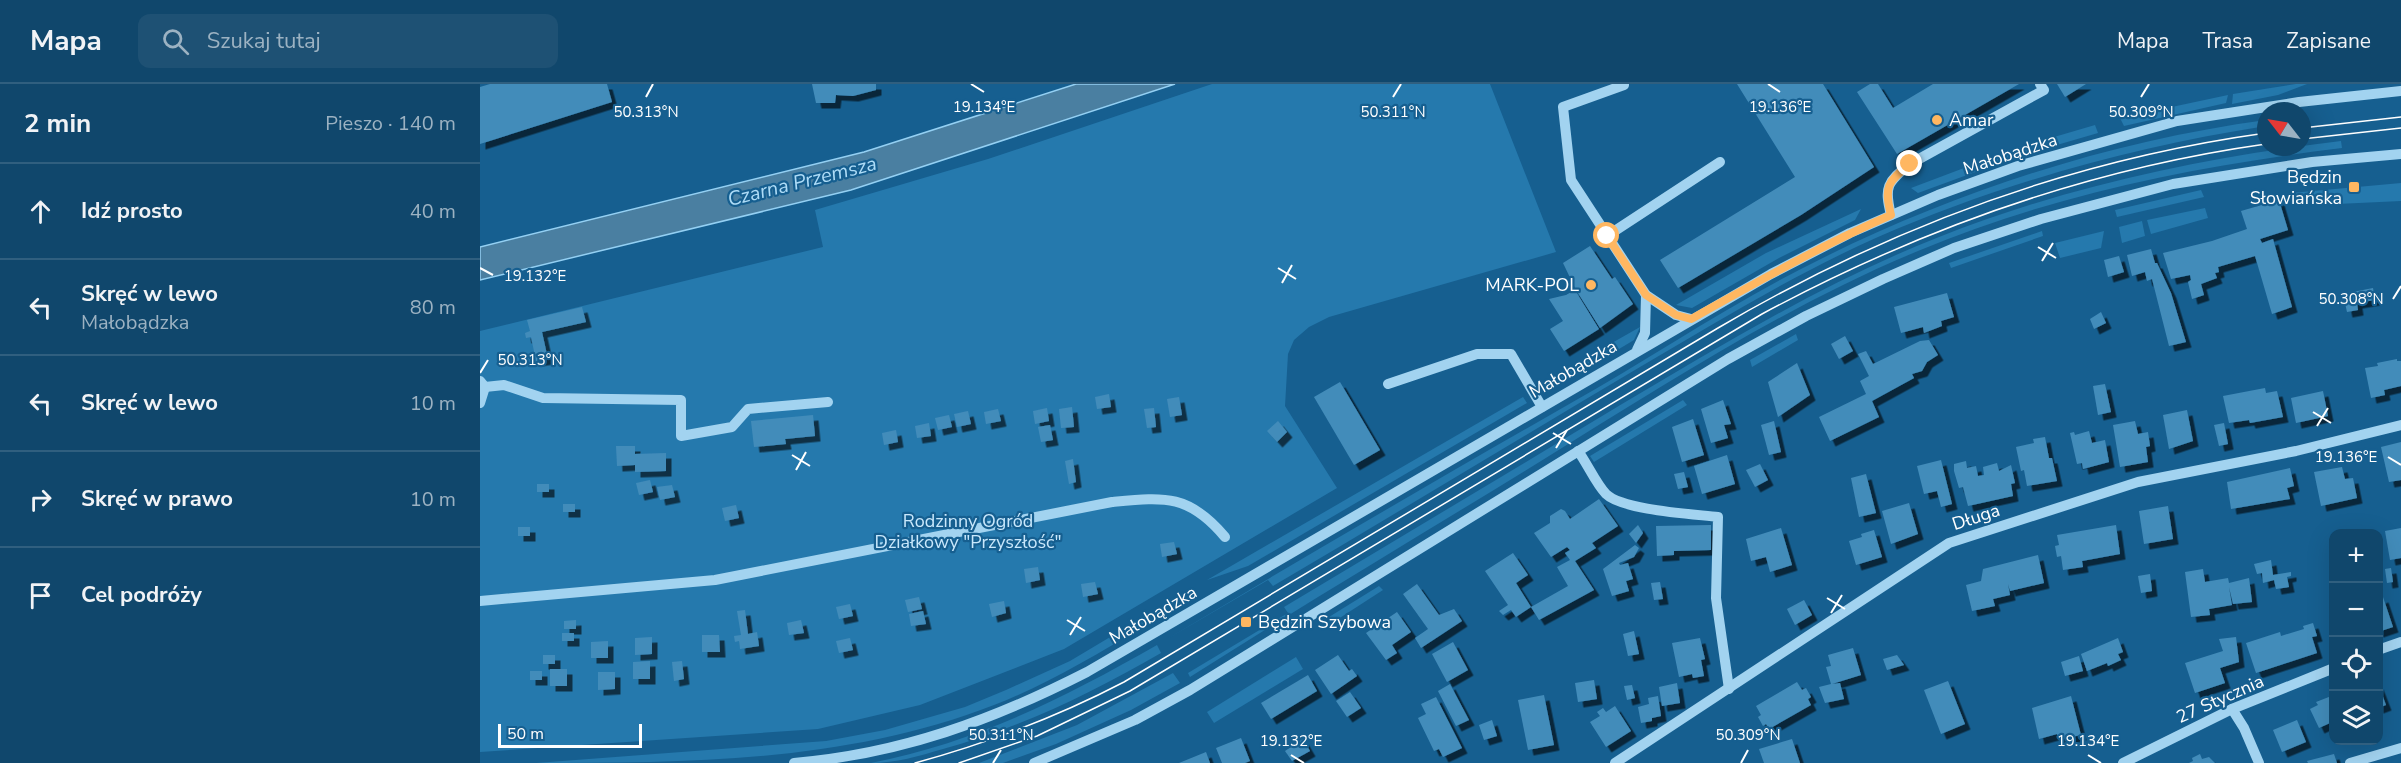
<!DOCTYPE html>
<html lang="pl">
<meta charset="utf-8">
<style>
body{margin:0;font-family:"Nunito Sans",sans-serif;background:#1e5174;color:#f1f3f6}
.controls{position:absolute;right:18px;bottom:18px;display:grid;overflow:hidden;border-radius:12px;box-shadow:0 6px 24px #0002}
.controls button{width:54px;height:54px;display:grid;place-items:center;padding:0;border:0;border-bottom:2px solid #305f7f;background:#10476c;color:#f1f3f6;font:30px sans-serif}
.compass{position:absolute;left:1777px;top:18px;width:54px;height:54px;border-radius:50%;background:#10476c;box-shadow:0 6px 24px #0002;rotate:301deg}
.scale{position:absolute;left:18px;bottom:15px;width:144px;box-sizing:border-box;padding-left:6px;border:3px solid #fff;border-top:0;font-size:16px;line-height:21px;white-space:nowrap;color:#fff;-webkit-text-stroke:4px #165f90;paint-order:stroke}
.stop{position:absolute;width:18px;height:18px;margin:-14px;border:4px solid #ffb761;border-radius:50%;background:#fff}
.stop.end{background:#ffb761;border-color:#fff;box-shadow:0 2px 6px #0008}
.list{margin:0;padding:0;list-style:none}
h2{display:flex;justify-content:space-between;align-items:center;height:78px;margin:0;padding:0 24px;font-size:26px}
h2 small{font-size:20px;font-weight:400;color:#9cb2c2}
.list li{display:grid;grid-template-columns:39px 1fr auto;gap:18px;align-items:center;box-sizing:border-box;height:96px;padding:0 24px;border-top:2px solid #305f7f}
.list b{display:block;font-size:22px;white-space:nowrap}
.list p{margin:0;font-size:20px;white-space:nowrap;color:#9cb2c2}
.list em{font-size:20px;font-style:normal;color:#9cb2c2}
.icon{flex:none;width:33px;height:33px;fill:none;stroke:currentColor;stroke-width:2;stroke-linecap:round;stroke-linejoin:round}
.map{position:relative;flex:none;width:1921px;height:679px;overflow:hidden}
header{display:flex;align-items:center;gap:36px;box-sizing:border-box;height:84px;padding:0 30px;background:#10476c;border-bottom:2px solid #305f7f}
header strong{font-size:28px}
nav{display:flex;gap:33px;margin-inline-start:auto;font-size:21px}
.search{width:420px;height:54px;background:#1e5174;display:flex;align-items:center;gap:15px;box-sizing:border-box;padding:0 21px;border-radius:12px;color:#9cb2c2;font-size:22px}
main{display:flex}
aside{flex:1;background:#10476c}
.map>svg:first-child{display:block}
</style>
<header>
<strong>Mapa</strong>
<div class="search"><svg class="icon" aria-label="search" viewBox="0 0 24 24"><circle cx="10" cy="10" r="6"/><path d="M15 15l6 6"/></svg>Szukaj tutaj</div>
<nav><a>Mapa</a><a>Trasa</a><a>Zapisane</a></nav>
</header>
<main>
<aside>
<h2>2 min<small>Pieszo · 140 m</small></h2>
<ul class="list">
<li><svg class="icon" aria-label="ahead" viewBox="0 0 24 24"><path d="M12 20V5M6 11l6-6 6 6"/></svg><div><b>Idź prosto</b></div><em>40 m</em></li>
<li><svg class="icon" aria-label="left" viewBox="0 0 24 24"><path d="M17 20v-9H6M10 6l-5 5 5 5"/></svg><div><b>Skręć w lewo</b><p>Małobądzka</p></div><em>80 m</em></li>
<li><svg class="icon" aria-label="left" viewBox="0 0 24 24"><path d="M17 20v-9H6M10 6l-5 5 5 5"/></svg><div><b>Skręć w lewo</b></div><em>10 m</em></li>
<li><svg class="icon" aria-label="right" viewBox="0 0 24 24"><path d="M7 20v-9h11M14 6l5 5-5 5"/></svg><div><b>Skręć w prawo</b></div><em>10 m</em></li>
<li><svg class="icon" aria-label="arrive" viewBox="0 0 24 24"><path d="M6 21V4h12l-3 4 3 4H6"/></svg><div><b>Cel podróży</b></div></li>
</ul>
</aside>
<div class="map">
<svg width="1921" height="679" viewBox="0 0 1921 679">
<defs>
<filter id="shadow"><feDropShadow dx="5.5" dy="5.5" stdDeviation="0" flood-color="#0009"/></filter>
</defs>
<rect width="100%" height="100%" fill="#165f90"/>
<!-- green -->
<g fill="#2579ad">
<path d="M732 0H1010L1076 168 849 233 829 243 814 256 808 270 805 322 857 404 584 565 440 621 338 645 0 668V247L343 163 335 126 508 75Z"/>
<path d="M1816 0H1827L1798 11 1752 20 1753 10Z"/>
<path d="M1748 11 1746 19 1644 42 1640 34Z"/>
<path d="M1786 36V42C1652 63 1522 99 1398 153 1315 190 1238 237 1160 283 1037 356 915 430 793 502L788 496 687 555C821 475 958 395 1091 319 1166 277 1241 226 1319 186 1464 111 1624 58 1786 36Z"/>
<path d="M1615 41 1618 49 1539 72 1438 109 1431 104 1537 64Z"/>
<path d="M1861 57 1862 64C1717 82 1574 110 1438 167 1305 222 1184 301 1061 377 944 449 826 519 710 593L708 589 808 529 804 523C917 455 1030 388 1142 320 1245 259 1347 197 1459 153 1590 101 1725 73 1861 57Z"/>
<path d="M1921 99V117L1836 121 1834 112 1812 116 1811 109Z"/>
<path d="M1721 106 1724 113 1637 133 1635 126Z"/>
<path d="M1725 124 1728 134 1671 150 1667 136Z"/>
<path d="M1381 125 1375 136 1299 174 1212 224 1196 221 1286 169Z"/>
<path d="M1662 137 1665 152 1642 159 1639 143Z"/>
<path d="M1562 147 1563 152 1471 184 1469 179Z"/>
<path d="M1624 147 1621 164 1580 174 1575 159Z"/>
<path d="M1160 243 1154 256 1066 309 1060 300Z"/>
<path d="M1316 250 1318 256 1272 283 1270 276Z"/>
<path d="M1043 313 1047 319 768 482 727 496Z"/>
<path d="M1203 316 1207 321 1114 378 1110 372Z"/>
<path d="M899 502 903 506 852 539 849 533Z"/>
<path d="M662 534 665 541 663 543C614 572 566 601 514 621 368 678 210 679 56 679L346 657 405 646 485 623 526 606 590 577Z"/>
<path d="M677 561 681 569C612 609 540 644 463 665 439 672 416 679 391 679 499 657 582 615 677 561Z"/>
<path d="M816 573 823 585 734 639 727 628Z"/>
<path d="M693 589 700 599 651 626 576 660 523 679H499L597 641Z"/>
</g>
<!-- water -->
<path fill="#4a7fa1" stroke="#94d0f3" stroke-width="1.5" d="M596 0H695L371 106 0 196V163L384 68Z"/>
<!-- building -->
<g fill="#438cba" filter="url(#shadow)">
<path d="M10 0H127L132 18 0 60V3Z"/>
<path d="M332 0H396V6L373 12 356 11 355 19H336Z"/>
<path d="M1257 0H1343L1394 83 1321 131 1198 204 1180 176 1315 93Z"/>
<path d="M1390 0H1398L1413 24 1453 0H1539L1417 70 1377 8Z"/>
<path d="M1577 0H1606L1585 13Z"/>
<path d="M1799 116 1808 146 1780 155 1782 159 1793 155 1812 223 1792 230 1775 172 1738 183 1739 188 1735 189 1737 194 1721 200 1724 211 1712 215 1708 198 1711 196 1710 191 1691 195 1683 169 1732 157 1767 145 1761 127Z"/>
<path d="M1110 162 1132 195 1135 193 1153 220 1120 244 1096 206 1083 179Z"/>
<path d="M1671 165 1675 179H1677L1691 209 1706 258 1689 262 1672 195 1667 197 1665 188 1652 192 1647 171Z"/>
<path d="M1639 172 1644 188 1628 193 1624 176Z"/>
<path d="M1893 204 1895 216 1877 219 1878 226 1867 228 1863 210Z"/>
<path d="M1095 206 1119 245 1084 267 1070 245 1083 237 1069 215 1086 211Z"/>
<path d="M1467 209 1474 233 1461 237 1462 242 1444 249 1443 243 1421 249 1414 223Z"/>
<path d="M102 223 106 238 62 248 68 275 56 277 51 253 46 254 45 249 50 247 47 236Z"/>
<path d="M1621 228 1626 239 1614 245 1610 235Z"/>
<path d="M1365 252 1373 267 1359 275 1351 260Z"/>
<path d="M1449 256 1458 271 1447 278 1442 287 1432 290 1434 294 1392 317 1399 333 1350 357 1339 333 1386 310 1380 297 1389 292 1378 270 1386 267 1393 280 1440 257Z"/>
<path d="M1917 275V277H1921V302L1904 306 1905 311 1891 314 1885 284 1898 282 1897 279Z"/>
<path d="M1317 279 1330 311 1298 333 1288 298Z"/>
<path d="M860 298 900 366 874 381 834 313Z"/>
<path d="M1625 300 1631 328 1618 331 1613 302Z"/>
<path d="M1785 304 1786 309 1797 307 1803 333 1770 339 1769 336 1749 339 1743 312Z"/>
<path d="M1843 307 1848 332 1816 339 1811 314Z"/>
<path d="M629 310 631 323 617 325 615 313Z"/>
<path d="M699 313 702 331 690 333 687 315Z"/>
<path d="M1243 316 1251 340 1244 341 1248 354 1231 359 1221 325Z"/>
<path d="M592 323 594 343 581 344 579 325Z"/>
<path d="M567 324 569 337 555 340 553 327Z"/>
<path d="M674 324 676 343 667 344 664 325Z"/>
<path d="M518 325 521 337 506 340 504 328Z"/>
<path d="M1707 326 1713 357 1689 365 1683 331Z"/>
<path d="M488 327 491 340 477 343 474 330Z"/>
<path d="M333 331 335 352 305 355 306 360 274 363 271 337Z"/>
<path d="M469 331 472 343 458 346 455 334Z"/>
<path d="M1213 335 1224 371 1202 378 1192 343Z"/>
<path d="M798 337 807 348 797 358 787 347Z"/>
<path d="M1294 337 1301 368 1289 371 1281 341Z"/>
<path d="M1655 337 1658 350 1668 348 1670 362 1666 363 1668 378 1640 383 1633 341Z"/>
<path d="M449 339 451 352 437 354 435 342Z"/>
<path d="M1744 339 1748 360 1739 362 1734 341Z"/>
<path d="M570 341 573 356 561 358 558 343Z"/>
<path d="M416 346 418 358 404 361 402 349Z"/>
<path d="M1609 347 1612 359 1625 356 1629 378 1603 385 1602 379 1597 380 1590 349 1594 348 1595 351Z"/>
<path d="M1565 353 1569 374H1572L1577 397 1547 402 1544 386 1541 387 1536 363 1554 359 1553 355Z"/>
<path d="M1921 358V396L1909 398 1901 363Z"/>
<path d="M136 362H155V370L186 369V387L155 388V381L137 382Z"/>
<path d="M1247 371 1255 400 1222 410 1214 382Z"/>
<path d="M593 375 596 398 589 400 585 377Z"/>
<path d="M1461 376 1472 420 1461 423 1457 407 1444 410 1437 382Z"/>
<path d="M1486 377 1487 384 1496 382 1498 392 1504 391 1503 383 1517 379 1519 387 1531 381 1535 399 1531 400 1533 412 1488 422 1483 403 1479 404 1474 387V380Z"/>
<path d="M1280 380 1288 396 1275 403 1266 386Z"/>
<path d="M1862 383 1865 395 1873 394 1877 414 1841 422 1834 388Z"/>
<path d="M1810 384 1814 402 1807 404 1810 415 1751 425 1747 398Z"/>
<path d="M1204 388 1208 403 1198 405 1194 390Z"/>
<path d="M1386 390 1396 429 1379 433 1371 394Z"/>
<path d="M170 396 173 408 159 411 156 399Z"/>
<rect x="57" y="400" width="12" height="8"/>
<path d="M192 401 195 413 180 416 177 403Z"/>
<path d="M1119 415 1138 442 1112 459 1116 464 1095 477 1114 506 1059 536 1051 523 1088 502 1077 483 1090 476 1085 469 1090 466 1087 463 1071 473 1054 449 1070 439V432L1081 425 1085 427 1090 435Z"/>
<path d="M1429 419 1438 450 1411 460 1402 427Z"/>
<rect x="83" y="420" width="12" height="8"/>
<path d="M256 421 259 434 245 437 242 424Z"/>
<path d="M1688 422 1693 455 1664 460 1659 427Z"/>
<path d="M1158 441 1163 449 1156 459 1149 450Z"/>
<path d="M1231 441V466L1194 467V471L1177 472 1176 442Z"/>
<path d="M1636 441 1640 470 1602 477 1603 483 1583 486 1581 472 1577 473 1575 462 1579 461 1577 451Z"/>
<rect x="38" y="443" width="12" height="9"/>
<path d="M1301 444 1312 481 1290 488 1286 473 1271 477 1266 455Z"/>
<path d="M1921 444V474L1910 476 1905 447Z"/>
<path d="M1394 446 1402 473 1376 481 1369 457 1382 453 1381 450Z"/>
<path d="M694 458 697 470 682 473 680 460Z"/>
<path d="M1155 461 1159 464 1154 473 1139 479 1140 481 1148 479 1153 495 1146 497 1149 507 1132 512 1123 485Z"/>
<path d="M1033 469 1048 491 1036 499 1051 523 1036 533 1031 526 1023 531 1019 527 1028 521 1005 487Z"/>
<path d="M1558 471 1564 499 1530 507 1528 500 1530 511 1513 515 1515 522 1492 527 1486 501 1501 497 1503 485Z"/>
<path d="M1791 476 1793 491 1811 488V492L1807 493 1809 503 1796 505 1794 496 1783 499 1782 489 1777 490 1774 480Z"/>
<path d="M558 483 560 496 546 499 544 485Z"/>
<path d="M1911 484 1913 498 1907 499 1905 485Z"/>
<path d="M1723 485 1725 498 1748 494 1749 499 1769 494 1772 518 1753 520 1749 503 1752 521 1729 525 1730 531 1711 533 1705 488Z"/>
<path d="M1670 490 1672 507 1661 509 1658 492Z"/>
<path d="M615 498 618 510 603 513 601 500Z"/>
<path d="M1180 498 1183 515 1174 516 1171 499Z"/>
<path d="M937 500 959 531 974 525 982 537 941 564 935 554 948 545 923 510Z"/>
<path d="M439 513 442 525 428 528 425 516Z"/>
<path d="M1903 513 1913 543 1898 548V515Z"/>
<path d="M1324 516 1332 531 1315 541 1307 525Z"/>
<path d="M524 517 526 529 512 533 509 520Z"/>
<path d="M370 520 373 532 359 535 356 523Z"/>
<path d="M265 526 268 550 277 548 279 562 260 565 259 557 255 558 254 552 261 551 257 527Z"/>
<path d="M443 527 446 540 431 542 429 530Z"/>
<path d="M917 528 931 548 912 561 917 569 906 576 886 549Z"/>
<path d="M96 536V545H84V537Z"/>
<path d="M321 536 324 549 309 551 307 539Z"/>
<path d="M1833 539 1837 552 1832 553 1837 569 1776 589 1766 559 1800 548 1801 552 1824 545 1823 542Z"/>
<path d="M1154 547 1159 570 1148 572 1143 550Z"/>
<rect x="82" y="549" width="12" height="8"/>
<path d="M222 551H239L240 568H222Z"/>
<path d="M172 553V570L155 571V554Z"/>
<path d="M1756 553 1759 578 1740 584 1745 599 1715 609 1705 579 1743 567 1739 555Z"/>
<path d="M370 554 373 566 359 569 356 557Z"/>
<path d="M1220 554 1225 575 1221 576 1224 592 1213 594 1212 590 1199 593 1192 559Z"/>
<path d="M1638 554 1643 568 1638 570 1641 576 1628 582 1627 579 1607 587 1601 570Z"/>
<path d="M128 557V574H111V558Z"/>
<path d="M973 558 988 586 967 598 952 570Z"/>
<path d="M1373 564 1381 591 1352 600 1360 599 1364 615 1345 619 1339 603 1351 600 1346 583 1351 582 1348 571Z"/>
<rect x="63" y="571" width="12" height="9"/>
<path d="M858 571 869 587 872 585 877 592 851 610 835 586Z"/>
<path d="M1417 571 1424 581 1407 586 1403 575Z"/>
<path d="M1599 572 1603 587 1585 592 1581 578Z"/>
<path d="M170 577V595H153V578Z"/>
<path d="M202 577 204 595 194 597 192 578Z"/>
<rect x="70" y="585" width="17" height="17"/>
<rect x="50" y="587" width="12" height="9"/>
<path d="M118 588H135V605L118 606Z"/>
<path d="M828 591 837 607 791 635 781 619Z"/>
<path d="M1114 596 1117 615 1098 618 1095 599Z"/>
<path d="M1468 597 1485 640 1461 650 1444 606Z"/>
<path d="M1317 598 1322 606 1326 604 1331 613 1328 615 1331 621 1289 645 1286 640 1283 642 1278 633 1281 631 1276 622Z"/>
<path d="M1197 599 1200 619 1182 622 1179 603Z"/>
<path d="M970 600 989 636 976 642 958 607Z"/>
<path d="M1898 600 1906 621 1898 624Z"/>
<path d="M1152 601 1155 614 1147 616 1144 602Z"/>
<path d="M870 608 881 624 867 633 856 617Z"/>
<path d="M1064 611 1074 661 1048 666 1038 616Z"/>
<path d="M1854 611V642L1850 639 1839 644 1830 625 1838 621 1836 618Z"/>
<path d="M1178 612 1181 632 1172 634V637L1161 639 1158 623 1169 620 1168 614Z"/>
<path d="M1591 612 1601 651 1579 656 1577 650 1559 655 1552 624Z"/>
<path d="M956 613 982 664 963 673 959 665 954 667 938 634 946 630 941 620Z"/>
<path d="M1135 622 1151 647 1126 663 1110 638 1120 632 1117 628 1123 624 1126 628Z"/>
<path d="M1012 636 1017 652 1004 656 999 641Z"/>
<path d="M1817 636 1826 658 1802 668 1793 646Z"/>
<path d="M761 654 770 677 765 679H742L736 664Z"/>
<path d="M823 655 830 667 812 677 805 667Z"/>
<path d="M1312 655 1320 679H1284L1279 665Z"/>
<path d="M726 668 730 679H699Z"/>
<path d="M1720 670 1722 675 1729 673 1735 679H1709L1713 677 1712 674Z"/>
<path d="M1854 670 1857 679H1828L1827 677Z"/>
</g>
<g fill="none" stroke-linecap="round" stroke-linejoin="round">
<!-- minor -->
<g stroke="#a2d3f0" stroke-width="10">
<path d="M1144 1 1083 23 1091 96 1166 211 1196 231 1211 235"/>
<path d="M1411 131C1404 103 1407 98 1430 80L1564 6 1560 0"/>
<path d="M1127 152 1240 78"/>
<path d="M1157 266 1165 249 1166 211"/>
<path d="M0 297 5 303 0 319"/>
<path d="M908 300 997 270H1031L1062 323"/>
<path d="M5 303 24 301 63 314 201 316V352L252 343 268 325 348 318"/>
<path d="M1098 367C1107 379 1116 400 1126 410 1142 426 1213 430 1238 433L1236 514 1249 605"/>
<path d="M0 517 235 496 632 418C685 413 709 410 745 453"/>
<path d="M1898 566 1921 558"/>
<path d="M1752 625 1764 644 1779 679"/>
<path d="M314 679C421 670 513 636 607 588L1291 190 1370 149 1458 111 1538 82 1697 37 1819 18 1921 7"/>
<path d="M554 679 655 636 710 606 1248 275 1326 232 1403 195 1474 164 1561 135 1693 100 1832 78 1921 70"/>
<path d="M1135 679 1469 459 1658 398 1816 367 1921 341"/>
<path d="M1643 679 1752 625 1854 584"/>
<path d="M1870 679 1921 664"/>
</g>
<!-- tram -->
<g stroke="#fff" stroke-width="1.5">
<path d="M1822 44 1921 33"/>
<path d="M1822 55 1921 44"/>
<path d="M435 679C508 659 577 633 644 598L1238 244C1408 144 1591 76 1786 49"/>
<path d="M479 679 557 652 650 607 1282 230C1440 145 1608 85 1786 60"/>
</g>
</g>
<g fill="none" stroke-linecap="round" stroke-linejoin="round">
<!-- route -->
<path stroke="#ffb761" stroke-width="8" d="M1127 152 1166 211 1196 231 1211 235C1277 198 1342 161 1411 131 1404 103 1407 98 1430 80"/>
</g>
<!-- ticks -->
<path fill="none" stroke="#fff" stroke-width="2" d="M491 0 504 8M1288 0 1300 8M166 13 173 0M913 13 921 0M1661 13 1669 0M1558 163 1576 174M1562 177 1573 159M0 184 13 191M798 184 816 195M802 199 812 181M1913 215 1921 202M0 289 8 276M1833 328 1851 339M1837 342 1848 324M1073 349 1091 360M1076 364 1087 346M312 371 330 382M1908 373 1921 381M316 386 326 368M1347 514 1365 525M1351 529 1362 511M587 536 605 547M590 551 601 533M811 671 824 679M1608 671 1621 679M513 679 521 666M1261 679 1268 666"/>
<!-- markers -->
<g fill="#ffb761" stroke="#165f90" stroke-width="2">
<circle cx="1457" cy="36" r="6"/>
<rect x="1868" y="97" width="12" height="12" rx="3"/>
<circle cx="1111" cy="201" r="6"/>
<rect x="760" y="532" width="12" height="12" rx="3"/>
</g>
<g text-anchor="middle" stroke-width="4.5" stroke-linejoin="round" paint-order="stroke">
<!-- poi labels -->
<g font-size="18" fill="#fff" stroke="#165f90" text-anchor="start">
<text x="1469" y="42">Amar</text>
<text x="1862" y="99" text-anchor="end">Będzin<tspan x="1862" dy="21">Słowiańska</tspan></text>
<text x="1099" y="207" text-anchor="end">MARK-POL</text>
<text x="778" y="544">Będzin Szybowa</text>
</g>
<!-- street labels -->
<g font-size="18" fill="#fff" stroke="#165f90">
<text transform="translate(1530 70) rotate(-18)" y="6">Małobądzka</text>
<text transform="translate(1093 285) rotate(-30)" y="6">Małobądzka</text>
<text transform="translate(1496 433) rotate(-18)" y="6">Długa</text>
<text transform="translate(673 531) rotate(-30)" y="6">Małobądzka</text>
<text transform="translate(1740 615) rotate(-24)" y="6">27 Stycznia</text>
</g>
<!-- park labels -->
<g font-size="18" fill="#c9e8fc" stroke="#165f90">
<text x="488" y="443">Rodzinny Ogród<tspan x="488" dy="21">Działkowy "Przyszłość"</tspan></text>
</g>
<!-- water labels -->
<g font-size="20" font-style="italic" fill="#aedcf7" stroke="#165f90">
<text transform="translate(322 97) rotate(-14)" y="7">Czarna Przemsza</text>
</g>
</g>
<g font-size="15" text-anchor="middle" fill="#fff" stroke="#165f90" stroke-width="4.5" stroke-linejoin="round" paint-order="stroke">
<text x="504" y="28">19.134°E</text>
<text x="1300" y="28">19.136°E</text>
<text x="1661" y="33">50.309°N</text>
<text x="166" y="33">50.313°N</text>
<text x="913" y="33">50.311°N</text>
<text x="55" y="197">19.132°E</text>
<text x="1871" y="220">50.308°N</text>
<text x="50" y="281">50.313°N</text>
<text x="1866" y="378">19.136°E</text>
<text x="521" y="656">50.311°N</text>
<text x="1268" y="656">50.309°N</text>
<text x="811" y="662">19.132°E</text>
<text x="1608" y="662">19.134°E</text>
</g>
</svg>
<div class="controls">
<button>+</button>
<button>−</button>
<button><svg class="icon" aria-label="locate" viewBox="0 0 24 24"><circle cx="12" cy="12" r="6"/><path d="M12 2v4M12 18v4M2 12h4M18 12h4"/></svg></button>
<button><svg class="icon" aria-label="layers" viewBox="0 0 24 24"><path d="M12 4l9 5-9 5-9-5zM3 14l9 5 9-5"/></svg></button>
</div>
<svg class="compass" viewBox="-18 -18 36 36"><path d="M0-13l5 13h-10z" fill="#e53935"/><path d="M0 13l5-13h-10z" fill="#9cb2c2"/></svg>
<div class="scale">50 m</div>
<div class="stop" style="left:1127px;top:152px"></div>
<div class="stop end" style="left:1430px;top:80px"></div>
</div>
</main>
